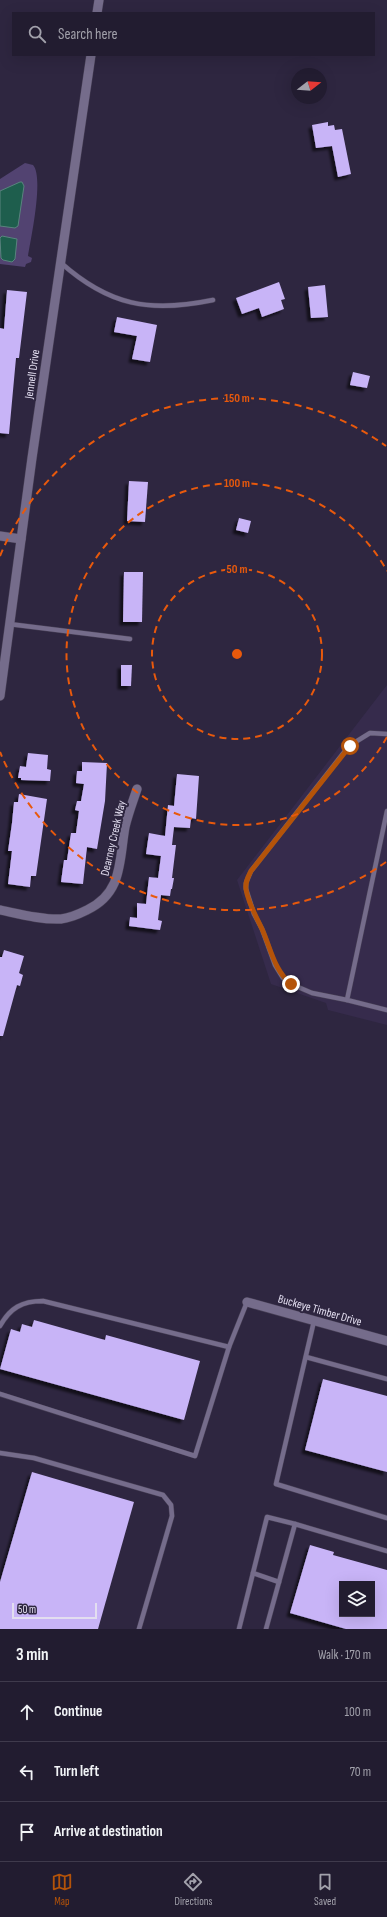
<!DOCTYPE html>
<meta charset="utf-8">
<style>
body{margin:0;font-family:"Sofia Sans Condensed",sans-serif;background:#2e293c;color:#f1f3f6}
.controls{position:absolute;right:12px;bottom:12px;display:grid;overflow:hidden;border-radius:0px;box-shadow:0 4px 16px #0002}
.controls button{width:36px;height:36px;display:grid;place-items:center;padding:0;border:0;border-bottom:1px solid #3f3a4c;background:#221c30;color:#f1f3f6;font:20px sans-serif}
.compass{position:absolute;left:291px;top:68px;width:36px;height:36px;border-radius:50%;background:#221c30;box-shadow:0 4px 16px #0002;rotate:73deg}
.scale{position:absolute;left:12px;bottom:10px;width:85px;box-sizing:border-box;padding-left:4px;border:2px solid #e3def0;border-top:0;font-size:11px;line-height:14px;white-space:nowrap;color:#e3def0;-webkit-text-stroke:3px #2e2640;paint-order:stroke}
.stop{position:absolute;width:12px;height:12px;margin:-9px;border:3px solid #b45309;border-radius:50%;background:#fff}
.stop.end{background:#b45309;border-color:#fff;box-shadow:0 1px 4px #0008}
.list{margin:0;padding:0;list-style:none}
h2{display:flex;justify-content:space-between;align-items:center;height:52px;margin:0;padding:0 16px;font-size:17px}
h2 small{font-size:13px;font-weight:400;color:#a2a1ab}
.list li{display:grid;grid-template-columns:26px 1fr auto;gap:12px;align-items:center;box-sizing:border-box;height:60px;padding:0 16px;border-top:1px solid #3f3a4c}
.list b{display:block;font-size:15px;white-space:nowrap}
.list em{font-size:13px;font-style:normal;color:#a2a1ab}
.icon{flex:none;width:22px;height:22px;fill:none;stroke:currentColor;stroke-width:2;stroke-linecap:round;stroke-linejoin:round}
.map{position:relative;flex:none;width:387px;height:1629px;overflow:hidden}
.search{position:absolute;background:#221c30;box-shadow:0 4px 16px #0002;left:12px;right:12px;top:12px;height:44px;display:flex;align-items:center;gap:10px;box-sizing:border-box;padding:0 14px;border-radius:0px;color:#a2a1ab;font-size:15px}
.sheet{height:232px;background:#221c30}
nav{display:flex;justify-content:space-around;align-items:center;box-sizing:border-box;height:56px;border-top:1px solid #3f3a4c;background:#221c30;font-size:11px;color:#a2a1ab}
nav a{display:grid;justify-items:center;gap:2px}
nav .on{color:#b45309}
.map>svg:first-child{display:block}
</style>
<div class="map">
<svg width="387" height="1629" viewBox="0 0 387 1629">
<defs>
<filter id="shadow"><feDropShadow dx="-3.5" dy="3.5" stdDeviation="1" flood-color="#0009"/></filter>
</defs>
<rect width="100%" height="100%" fill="#2e2640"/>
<!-- built -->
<path fill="#362b4c" d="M387 685V1025L328 1010 326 1003 271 984 237 880Z"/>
<!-- green -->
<path fill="#524371" d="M25 163 33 165C44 177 31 238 28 256L32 258 31 262 26 264 25 267 0 264V179Z"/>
<!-- water -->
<g fill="#1e5e4d" stroke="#59847e">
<path d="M20 182H22L24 186 18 226 15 228 0 226V191Z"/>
<path d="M2 236 17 239 15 259 12 262 3 260 1 258 0 238Z"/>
</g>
<!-- building -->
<g fill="#c8b4f7" fill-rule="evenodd" filter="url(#shadow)">
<path d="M328 122V126L334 125 335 130 342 129 351 174 338 177 332 146 316 148 312 125Z"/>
<path d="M279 282 285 299 281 300 284 309 262 317 259 308 242 314 236 298Z"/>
<path d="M325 285 328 317 311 318 308 287Z"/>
<path d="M7 290 27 292 19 358H16L9 434 0 433V328L4 329Z"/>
<path d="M117 317 157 325 150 362 132 359 137 336 114 332Z"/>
<path d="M353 372 370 376 367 388 350 385Z"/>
<path d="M129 481 148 482 145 522 127 521Z"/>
<path d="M239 518 251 521 248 533 236 530Z"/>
<path d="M124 572H143L142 622H123Z"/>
<path d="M121 665H132L131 686H121Z"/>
<path d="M28 753 48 755 47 769 51 770 50 781 21 780V778H18L20 766 26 767Z"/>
<path d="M82 762 107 763 105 801 97 849 87 847 83 884 61 882 64 860H67L71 833H76L79 811 75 810 77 801H81L84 784 76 783 77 771H82Z"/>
<path d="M177 774 199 776 196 819 191 818 190 828 174 827 172 845H176L172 878H174L172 889H171L170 896 161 895 158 920 162 921 160 930 129 926 130 917 137 918V903L146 904 149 877 158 878 161 856 146 854 149 833 165 836 168 805 174 806Z"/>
<path d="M19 794 47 799 36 876H31L30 887 8 884 12 851H8L12 823 14 802H18Z"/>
<path d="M4 950 24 956 19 973 23 975 20 986 17 985 3 1036H0V957H2Z"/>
<path d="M34 1320 105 1340 106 1335 200 1361 184 1420 0 1369 11 1329 20 1332 22 1324 32 1327Z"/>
<path d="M323 1379 387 1396V1472L305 1450Z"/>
<path d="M32 1472 134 1502 98 1629H0V1582Z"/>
<path d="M310 1545 334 1552 333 1555 387 1570V1629H346L290 1613ZM342 1584H372V1614H342Z"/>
</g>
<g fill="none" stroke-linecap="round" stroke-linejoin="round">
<!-- service casing -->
<g stroke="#484056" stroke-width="5.5">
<g id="service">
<path d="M60 262C109 306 150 313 213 300"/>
<path d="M9 624 130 639"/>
<path d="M387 811 347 1000 387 1010"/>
<path d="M347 1000 312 993 291 984 283 978 275 965 262 929 254 914 246 889V883L251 871 349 746 370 733 387 734"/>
<path d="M314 1321 276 1484 387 1518"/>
<path d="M0 1326C10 1308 22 1301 43 1301L229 1347"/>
<path d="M306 1357 387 1379"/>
<path d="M0 1394 195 1456 229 1347 247 1302"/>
<path d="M0 1453 34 1458 163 1495 171 1505 172 1516 139 1629"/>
<path d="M253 1573 279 1582"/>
<path d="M239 1629 267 1517 295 1524"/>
<path d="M266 1629 295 1524 387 1551"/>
</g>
</g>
<!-- minor casing -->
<g stroke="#484056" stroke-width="10">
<g id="minor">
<path d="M97 13 99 0"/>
<path d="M0 536 21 539"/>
<path d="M0 696 32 458 91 55"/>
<path d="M0 910C19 914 41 920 61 919 69 918 79 914 87 910 123 893 119 861 125 827 128 814 133 801 137 789"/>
<path d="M247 1302 387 1341"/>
</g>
</g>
<!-- service -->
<use href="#service" stroke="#756c8b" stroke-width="4.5"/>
<!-- minor -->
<use href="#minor" stroke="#756c8b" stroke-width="9"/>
</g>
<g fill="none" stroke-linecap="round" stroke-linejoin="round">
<!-- route -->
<path stroke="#b45309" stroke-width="5" d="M291 984C274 970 271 949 262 929 256 916 248 903 246 889 245 882 248 877 251 871L350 746"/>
</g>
<!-- distance rings -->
<g fill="none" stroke="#e8590c" stroke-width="2" stroke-dasharray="7 5">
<circle cx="237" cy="654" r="85"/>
<path d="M387 737A171 171 0 1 1 387 571"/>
<path d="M386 862A256 256 0 0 1 0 752M0 556A256 256 0 0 1 386 446"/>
</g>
<g text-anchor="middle" stroke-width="4" stroke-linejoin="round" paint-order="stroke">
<!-- street labels -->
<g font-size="12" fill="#e3def0" stroke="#2e2640">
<text transform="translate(32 374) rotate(-82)" y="4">Jennell Drive</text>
<text transform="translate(113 838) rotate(-77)" y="4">Dearney Creek Way</text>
<text transform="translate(320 1310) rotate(16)" y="4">Buckeye Timber Drive</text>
</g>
</g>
<circle cx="237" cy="654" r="6" fill="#e8590c" stroke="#2e2640" stroke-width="2"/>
<g font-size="12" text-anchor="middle" font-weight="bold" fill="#e8590c" stroke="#2e2640" stroke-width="4" stroke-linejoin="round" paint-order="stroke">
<text x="237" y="402">150 m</text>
<text x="237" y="487">100 m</text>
<text x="237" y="573">50 m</text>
</g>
</svg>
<div class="controls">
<button><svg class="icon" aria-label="layers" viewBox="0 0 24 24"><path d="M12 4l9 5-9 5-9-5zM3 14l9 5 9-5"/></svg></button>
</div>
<svg class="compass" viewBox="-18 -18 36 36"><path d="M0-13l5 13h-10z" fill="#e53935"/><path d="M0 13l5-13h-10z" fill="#a2a1ab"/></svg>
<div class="scale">50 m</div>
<div class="stop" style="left:350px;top:746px"></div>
<div class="stop end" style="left:291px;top:984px"></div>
<div class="search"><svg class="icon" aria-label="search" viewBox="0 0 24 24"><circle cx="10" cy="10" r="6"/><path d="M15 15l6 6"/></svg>Search here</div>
</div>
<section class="sheet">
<h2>3 min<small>Walk · 170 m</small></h2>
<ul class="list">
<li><svg class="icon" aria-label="ahead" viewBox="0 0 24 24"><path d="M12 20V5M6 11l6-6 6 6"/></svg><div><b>Continue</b></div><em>100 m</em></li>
<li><svg class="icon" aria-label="left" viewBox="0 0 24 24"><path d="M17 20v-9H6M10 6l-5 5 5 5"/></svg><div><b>Turn left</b></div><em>70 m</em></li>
<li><svg class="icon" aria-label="arrive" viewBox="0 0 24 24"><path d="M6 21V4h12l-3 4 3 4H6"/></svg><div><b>Arrive at destination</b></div></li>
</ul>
</section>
<nav>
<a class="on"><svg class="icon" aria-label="map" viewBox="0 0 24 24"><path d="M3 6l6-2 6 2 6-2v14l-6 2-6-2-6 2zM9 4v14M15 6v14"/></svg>Map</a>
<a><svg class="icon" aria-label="directions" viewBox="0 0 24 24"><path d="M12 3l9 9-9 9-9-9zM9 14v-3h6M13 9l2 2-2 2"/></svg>Directions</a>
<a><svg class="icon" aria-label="saved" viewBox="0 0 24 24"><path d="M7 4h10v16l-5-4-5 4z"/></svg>Saved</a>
</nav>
